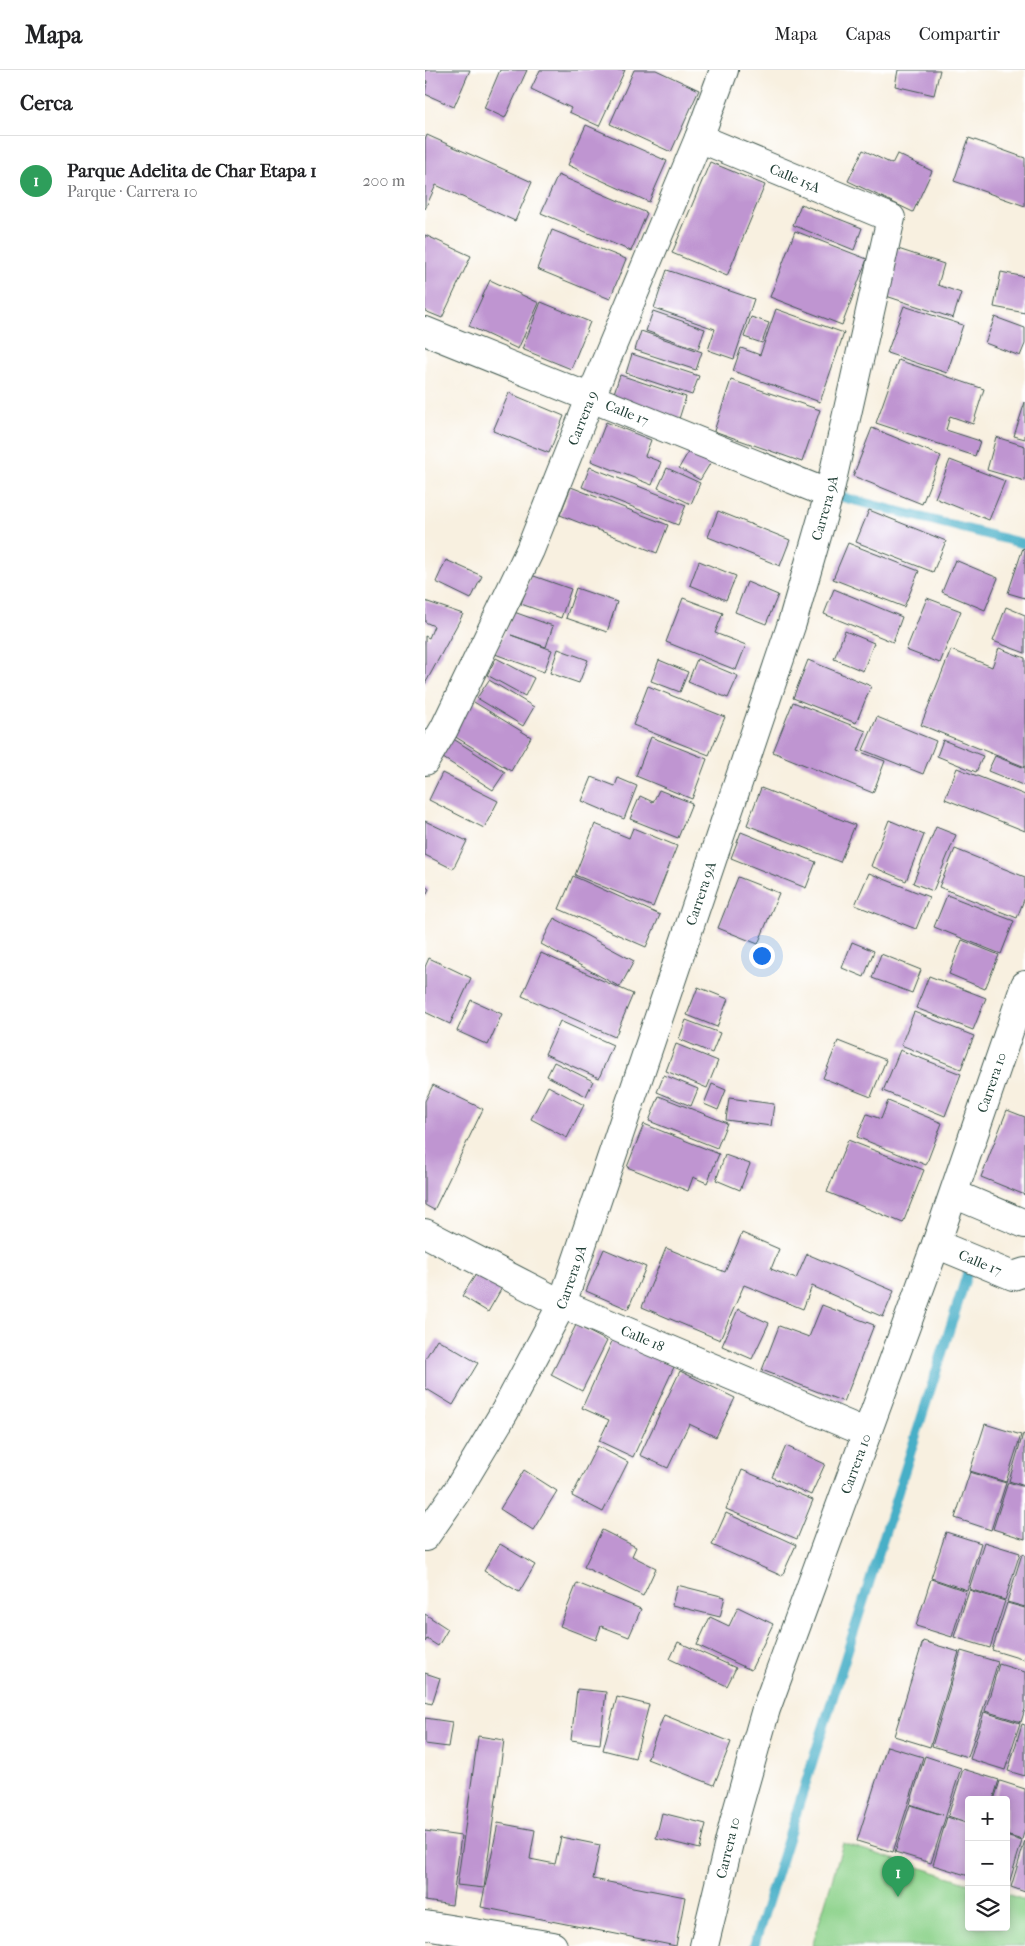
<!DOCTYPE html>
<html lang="es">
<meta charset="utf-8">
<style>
body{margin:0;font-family:"IM FELL French Canon",serif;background:#f6f6f6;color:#202124}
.controls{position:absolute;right:15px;bottom:15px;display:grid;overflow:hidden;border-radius:5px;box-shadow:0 2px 12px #0003}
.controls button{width:45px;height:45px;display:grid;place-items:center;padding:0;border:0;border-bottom:1px solid #e0e0e0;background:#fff;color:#202124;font:25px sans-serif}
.you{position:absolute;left:336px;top:885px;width:18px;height:18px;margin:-12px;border:4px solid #fff;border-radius:50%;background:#1a73e8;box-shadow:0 0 0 8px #1a73e833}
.badge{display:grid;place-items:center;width:32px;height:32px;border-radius:50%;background:#1f6fb2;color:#fff;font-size:16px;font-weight:700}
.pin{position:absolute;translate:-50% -41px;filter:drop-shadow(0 1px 2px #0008)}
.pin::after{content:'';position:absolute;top:26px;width:18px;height:15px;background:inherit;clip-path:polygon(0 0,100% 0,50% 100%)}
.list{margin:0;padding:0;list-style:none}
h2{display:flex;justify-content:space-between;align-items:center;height:65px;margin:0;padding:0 20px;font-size:21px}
h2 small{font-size:16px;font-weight:400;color:#757577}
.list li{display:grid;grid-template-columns:32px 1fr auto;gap:15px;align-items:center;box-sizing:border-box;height:90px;padding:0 20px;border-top:1px solid #e0e0e0}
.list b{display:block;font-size:19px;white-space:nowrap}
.list p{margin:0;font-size:16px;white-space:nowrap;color:#757577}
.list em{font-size:16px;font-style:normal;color:#757577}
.icon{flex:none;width:28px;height:28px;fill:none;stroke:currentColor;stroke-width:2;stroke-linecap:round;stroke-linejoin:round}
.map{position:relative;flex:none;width:600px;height:1876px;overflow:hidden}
header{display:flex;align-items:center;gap:30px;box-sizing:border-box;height:70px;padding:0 25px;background:#fff;border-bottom:1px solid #e0e0e0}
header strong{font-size:24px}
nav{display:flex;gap:28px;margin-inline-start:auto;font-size:18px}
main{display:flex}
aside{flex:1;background:#fff}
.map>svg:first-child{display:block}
</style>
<header>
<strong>Mapa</strong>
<nav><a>Mapa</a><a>Capas</a><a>Compartir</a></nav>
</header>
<main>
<aside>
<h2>Cerca<small></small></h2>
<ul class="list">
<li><span class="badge" style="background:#2e9e5b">1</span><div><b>Parque Adelita de Char Etapa 1</b><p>Parque · Carrera 10</p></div><em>200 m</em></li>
</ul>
</aside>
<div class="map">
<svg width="600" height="1876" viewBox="0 0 600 1876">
<rect width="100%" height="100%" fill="#fff"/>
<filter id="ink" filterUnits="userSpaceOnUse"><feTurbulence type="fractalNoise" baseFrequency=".02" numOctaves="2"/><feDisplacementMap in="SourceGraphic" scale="10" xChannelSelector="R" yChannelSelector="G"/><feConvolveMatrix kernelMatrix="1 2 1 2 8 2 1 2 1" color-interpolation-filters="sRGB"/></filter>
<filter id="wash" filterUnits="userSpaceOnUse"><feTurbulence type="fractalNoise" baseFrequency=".0096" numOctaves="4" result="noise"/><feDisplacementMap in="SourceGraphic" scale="20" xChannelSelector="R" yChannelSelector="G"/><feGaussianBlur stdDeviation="1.12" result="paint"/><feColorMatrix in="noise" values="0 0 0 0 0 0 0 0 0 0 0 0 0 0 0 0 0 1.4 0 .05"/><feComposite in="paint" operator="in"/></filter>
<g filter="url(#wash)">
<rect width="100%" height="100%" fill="#f8f0e0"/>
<!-- green -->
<path fill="#8ed38c" stroke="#568860" d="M418 1773 544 1813V1857H581V1824L600 1830V1876H387Z"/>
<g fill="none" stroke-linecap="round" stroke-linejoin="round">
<!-- stream -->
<g stroke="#47afc7" stroke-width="10">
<path d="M405 424 600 474"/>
<path d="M329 1876 544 1198"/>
</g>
</g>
<g id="blocks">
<!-- building -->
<g fill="#bf95d1">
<path d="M0 0H45L29 37 0 24 2 11 0 10Z"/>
<path d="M75 0H102L80 48 59 38Z"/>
<path d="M115 0H200L174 56 144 42 146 38 106 19Z"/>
<path d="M209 0H231L274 20 246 82 185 54Z"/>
<path d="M473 0H515L509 25 470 16Z"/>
<path d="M161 55 242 91 224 132 143 95Z"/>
<path d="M2 65 107 112 90 151 11 115 0 139V70Z"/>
<path d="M544 68 600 88V136L529 111Z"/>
<path d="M438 80 467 94 472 84 507 101 488 142 423 111Z"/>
<path d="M285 92 340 115 302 206 247 183Z"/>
<path d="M133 105 222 143 206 181 116 143Z"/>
<path d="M376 134 437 158 429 180 368 155Z"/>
<path d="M127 160 201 189 185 229 112 199Z"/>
<path d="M370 161 442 189 417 255 345 227Z"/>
<path d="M0 165 46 186 17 248 0 241Z"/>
<path d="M470 178 519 194 513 215 536 223 528 248 455 224Z"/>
<path d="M242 200 329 229 309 289 283 280 290 259 229 238Z"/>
<path d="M576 202 600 207V243L569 237Z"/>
<path d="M65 210 114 233 93 279 44 256Z"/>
<path d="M116 232 165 252 146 299 97 279Z"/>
<path d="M479 236 538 255 522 303 462 283Z"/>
<path d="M351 239 419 263 395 332 308 301 316 278 335 285Z"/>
<path d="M228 241 280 259 273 279 221 261Z"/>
<path d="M326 247 344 253 337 273 319 267Z"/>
<path d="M570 247 600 258V274L595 286 560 273Z"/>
<path d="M216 261 277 282 271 300 210 280Z"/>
<path d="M207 284 274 306 267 325 201 303Z"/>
<path d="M473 290 559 319 548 354 525 346 521 360 555 371 550 386 451 353Z"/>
<path d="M195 305 261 327 253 352 187 329Z"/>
<path d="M306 310 395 340 377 392 289 361Z"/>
<path d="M84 323 139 346 124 383 68 361Z"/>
<path d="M600 332V369L589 366Z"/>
<path d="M181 352 226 370 220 386 236 392 227 415 166 391Z"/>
<path d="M447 358 516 386 497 434 428 406Z"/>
<path d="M571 367 600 376V411L562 400Z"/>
<path d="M265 379 286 392 275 410 254 398Z"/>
<path d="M525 390 580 411 564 450 510 428Z"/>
<path d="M165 397 261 435 253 455 157 417Z"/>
<path d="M242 398 275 413 266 434 233 418Z"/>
<path d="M146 417 243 455 232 483 135 445Z"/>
<path d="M444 440 521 471 508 502 431 472Z"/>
<path d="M293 441 365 470 355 496 283 467Z"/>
<path d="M423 473 494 501 479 537 408 509Z"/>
<path d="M598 478 600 479V528L583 523Z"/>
<path d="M21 490 57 506 46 529 11 512Z"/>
<path d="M530 490 573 508 560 540 517 522Z"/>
<path d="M274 491 311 506 301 530 265 515Z"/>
<path d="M106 505 146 519 136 548 96 534Z"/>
<path d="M322 512 353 525 341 554 310 542Z"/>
<path d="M151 518 192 532 182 562 141 548Z"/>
<path d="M409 519 477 547 468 572 399 544Z"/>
<path d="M258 528 298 543 290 563 321 575 311 600 241 572Z"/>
<path d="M502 528 536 541 515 593 481 580Z"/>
<path d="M0 531 38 544 0 614V566L4 568 9 556 0 552Z"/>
<path d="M581 537 600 545V583L568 571Z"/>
<path d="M89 542 128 556 121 577 86 565 127 580 119 602 70 584Z"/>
<path d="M420 561 449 573 438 601 409 589Z"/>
<path d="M574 578 600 588V697L496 655 526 580 567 597Z"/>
<path d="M133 579 163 590 154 613 125 603Z"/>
<path d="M71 588 109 608 100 626 62 605Z"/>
<path d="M272 589 313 606 303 628 263 612Z"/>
<path d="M234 590 263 602 255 622 226 611Z"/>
<path d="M383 590 446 616 431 653 368 628Z"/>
<path d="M64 610 109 637 98 656 52 628Z"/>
<path d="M223 616 300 647 284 685 208 655Z"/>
<path d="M44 629 106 667 86 701 24 663Z"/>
<path d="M368 632 441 661 433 681 460 691 448 723 348 682Z"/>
<path d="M452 647 511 671 498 704 438 680Z"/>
<path d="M226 667 282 689 267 729 211 706Z"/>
<path d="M27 668 80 702 68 720 15 686Z"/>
<path d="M518 670 558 686 551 702 512 686Z"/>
<path d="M570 686 600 698V716L563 701Z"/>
<path d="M532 698 600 725V761L520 729Z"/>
<path d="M17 703 73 731 59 758 4 730Z"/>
<path d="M167 707 190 716 193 708 212 716 199 749 157 731Z"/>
<path d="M336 718 430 755 415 792 322 755Z"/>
<path d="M234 720 267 733 253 768 205 749 215 726 228 732Z"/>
<path d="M464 750 499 765 481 811 446 796Z"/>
<path d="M0 751 42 771 28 799 0 785Z"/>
<path d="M170 754 204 768 208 758 252 776 228 837 150 805Z"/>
<path d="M511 757 531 765 508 821 488 813Z"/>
<path d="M316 762 391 792 381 818 306 788Z"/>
<path d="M530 779 600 807V827L592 848 514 817Z"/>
<path d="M444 803 504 827 491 859 430 835Z"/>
<path d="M148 806 235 845 221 877 134 839Z"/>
<path d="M313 807 354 823 333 874 293 858Z"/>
<path d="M0 816 4 819 0 827Z"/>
<path d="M522 825 589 851 576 884 509 857Z"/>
<path d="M129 848 209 891 195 917 116 874Z"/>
<path d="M537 870 574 885 560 919 524 904Z"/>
<path d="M427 872 449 881 439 907 417 898Z"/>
<path d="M116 883 208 924 190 967 97 926Z"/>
<path d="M456 884 496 900 487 923 447 908Z"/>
<path d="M4 888 46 908 25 954 0 942V897Z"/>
<path d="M504 906 561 928 548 960 491 938Z"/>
<path d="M273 917 303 929 292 957 262 945Z"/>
<path d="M46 930 77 944 63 975 32 961Z"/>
<path d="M489 942 549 966 536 999 476 975Z"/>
<path d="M261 950 295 963 287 983 254 969Z"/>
<path d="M135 951 188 975 174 1008 120 984Z"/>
<path d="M413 971 461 990 446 1027 398 1008Z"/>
<path d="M251 974 293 991 282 1018 241 1001Z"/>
<path d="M475 980 536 1004 520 1046 458 1021Z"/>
<path d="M129 992 168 1011 161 1026 122 1006Z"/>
<path d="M239 1005 273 1019 266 1036 232 1022Z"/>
<path d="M287 1014 301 1020 293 1040 279 1034Z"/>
<path d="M8 1015 58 1039 9 1140 0 1135V1031Z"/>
<path d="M123 1016 159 1035 142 1068 106 1049Z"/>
<path d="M234 1026 302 1053 292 1078 224 1051Z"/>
<path d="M304 1028 349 1034 346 1056 301 1050Z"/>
<path d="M463 1031 517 1053 501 1095 432 1067 442 1044 456 1049Z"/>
<path d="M582 1040 600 1047V1125L556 1107Z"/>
<path d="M219 1054 294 1084 282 1113 268 1107 263 1121 202 1097Z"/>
<path d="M423 1070 499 1100 478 1153 402 1122Z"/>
<path d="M300 1085 325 1094 315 1120 291 1110Z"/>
<path d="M317 1163 354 1179 346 1199 371 1209 382 1184 469 1221 458 1247 387 1216 378 1239 319 1215 295 1270 217 1237 241 1178 300 1202Z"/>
<path d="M179 1179 221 1197 203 1239 161 1221Z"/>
<path d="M53 1201 78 1216 63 1242 37 1226Z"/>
<path d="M397 1235 449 1255 419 1332 337 1300 354 1256 384 1267Z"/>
<path d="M313 1239 344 1253 327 1289 297 1276Z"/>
<path d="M151 1255 182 1271 157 1321 126 1305Z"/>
<path d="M12 1269 53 1293 28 1335 0 1318V1289Z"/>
<path d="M188 1269 249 1297 208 1387 174 1371 184 1350 157 1338Z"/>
<path d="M255 1301 310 1328 291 1367 264 1354 243 1398 215 1385Z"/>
<path d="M560 1354 596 1365 581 1412 545 1401Z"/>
<path d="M598 1364 600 1365V1416L584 1411Z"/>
<path d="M172 1376 203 1392 178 1442 147 1426Z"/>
<path d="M361 1376 400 1394 386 1425 347 1407Z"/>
<path d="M99 1400 132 1421 108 1460 75 1439Z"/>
<path d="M317 1400 388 1430 372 1469 301 1439Z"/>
<path d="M545 1402 581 1413 566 1460 530 1448Z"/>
<path d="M583 1412 600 1417V1469L568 1459Z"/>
<path d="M301 1443 371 1475 357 1506 287 1475Z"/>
<path d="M177 1460 211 1477 207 1486 231 1498 218 1526 159 1497Z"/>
<path d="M521 1462 556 1473 542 1520 506 1508Z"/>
<path d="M559 1472 595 1483 580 1530 544 1519Z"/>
<path d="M75 1474 110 1495 94 1522 59 1501Z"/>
<path d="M597 1484 600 1485V1537L582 1532Z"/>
<path d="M506 1509 541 1521 527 1567 491 1556Z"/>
<path d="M152 1513 216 1539 204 1567 176 1556 171 1570 135 1556Z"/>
<path d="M252 1515 300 1527 295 1547 247 1535Z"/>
<path d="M544 1520 580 1531 565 1578 529 1567Z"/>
<path d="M582 1533 600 1538V1590L567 1580Z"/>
<path d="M313 1537 348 1554 326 1600 272 1575 285 1547 304 1556Z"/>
<path d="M0 1544 23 1559 13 1576 2 1569 0 1572Z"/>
<path d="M498 1571 534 1582 505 1677 469 1666Z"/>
<path d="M253 1572 311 1598 302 1616 245 1589Z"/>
<path d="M536 1581 573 1592 543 1687 507 1676Z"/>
<path d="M574 1594 600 1602V1639L596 1652 560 1641Z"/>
<path d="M0 1603 15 1608 7 1634 0 1632Z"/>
<path d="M152 1619 181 1622 175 1674 146 1670Z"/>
<path d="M192 1627 224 1635 210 1688 178 1680Z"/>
<path d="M559 1642 595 1653 580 1700 545 1689Z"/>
<path d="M239 1645 306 1672 289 1715 222 1689Z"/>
<path d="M0 1648 27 1652 23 1677 0 1674Z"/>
<path d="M597 1654 600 1655V1706L583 1701Z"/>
<path d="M53 1666 79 1670 59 1818 32 1815Z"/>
<path d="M462 1676 498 1687 468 1782 432 1771Z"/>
<path d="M500 1686 536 1698 506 1793 470 1782 485 1735 518 1745 485 1734Z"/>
<path d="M538 1699 574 1710 568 1730H544V1753L523 1746Z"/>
<path d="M575 1711 600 1719V1758L597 1770 581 1765V1730H569Z"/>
<path d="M237 1743 281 1754 275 1779 231 1768Z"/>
<path d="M522 1747 544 1754V1806L508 1795Z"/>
<path d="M73 1753 110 1760 105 1789 130 1794 136 1767 175 1775 168 1809 260 1827 251 1876 56 1837Z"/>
<path d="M0 1761 36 1766 27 1835 0 1831Z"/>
<path d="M581 1766 597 1771 582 1820H581Z"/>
<path d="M600 1771V1822L586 1817Z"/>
</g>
</g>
</g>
<g filter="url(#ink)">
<use href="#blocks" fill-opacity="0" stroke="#40584e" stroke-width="1"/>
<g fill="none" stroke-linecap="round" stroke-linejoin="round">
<!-- minor casing -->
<g stroke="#40584e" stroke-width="30">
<g id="minor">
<path id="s1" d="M0 261 404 424"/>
<path id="s2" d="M0 691 19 659 105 480 165 329 274 68 299 0"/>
<path d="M529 1124 600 1154"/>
<path id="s3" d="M0 1163 137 1234 442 1363"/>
<path id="s4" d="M511 1174 588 1206 600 1202"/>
<path id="s5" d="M0 1467 32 1421 80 1341 137 1234 367 553 404 424 466 148 274 68"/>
<path d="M0 1855 128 1876"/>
<path id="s6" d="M279 1876 309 1752 341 1639 511 1174 600 915"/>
</g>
</g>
<!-- minor -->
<use href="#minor" stroke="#fff" stroke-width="28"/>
</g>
</g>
<g text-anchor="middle" stroke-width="4" stroke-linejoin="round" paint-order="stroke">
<!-- street labels -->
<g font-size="14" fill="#1f3d34" stroke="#fff">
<text transform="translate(370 108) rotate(23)" y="5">Calle 15A</text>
<text dy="5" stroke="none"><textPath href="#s1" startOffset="218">Calle 17</textPath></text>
<text dy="5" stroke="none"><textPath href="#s2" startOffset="378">Carrera 9</textPath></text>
<text dy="5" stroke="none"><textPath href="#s5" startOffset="1109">Carrera 9A</textPath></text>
<text dy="5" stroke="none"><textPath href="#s5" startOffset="704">Carrera 9A</textPath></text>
<text dy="5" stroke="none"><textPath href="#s6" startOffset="911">Carrera 10</textPath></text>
<text dy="5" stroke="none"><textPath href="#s4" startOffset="48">Calle 17</textPath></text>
<text dy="5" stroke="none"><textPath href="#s5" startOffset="299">Carrera 9A</textPath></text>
<text dy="5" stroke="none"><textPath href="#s3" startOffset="242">Calle 18</textPath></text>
<text dy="5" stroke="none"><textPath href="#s6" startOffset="506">Carrera 10</textPath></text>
<text dy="5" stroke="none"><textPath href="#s6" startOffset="101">Carrera 10</textPath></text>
</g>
</g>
</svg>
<div class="controls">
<button>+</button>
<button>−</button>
<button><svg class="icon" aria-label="layers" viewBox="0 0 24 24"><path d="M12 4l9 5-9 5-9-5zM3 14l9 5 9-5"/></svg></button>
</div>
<div class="you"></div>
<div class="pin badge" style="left:473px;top:1827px;background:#2e9e5b">1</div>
</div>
</main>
